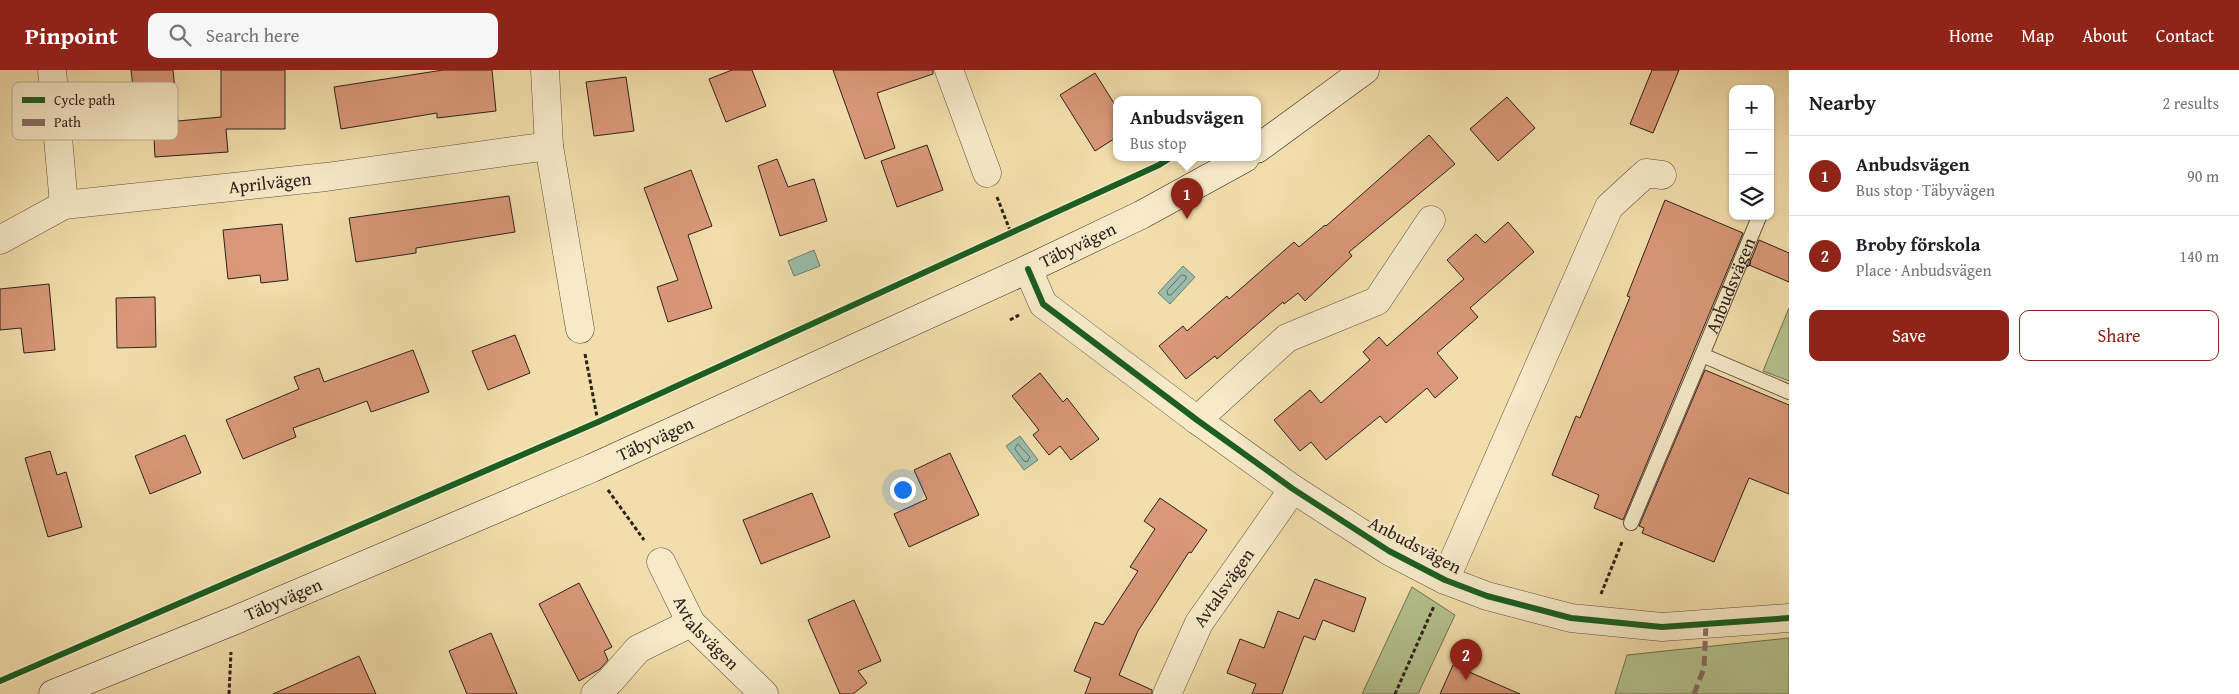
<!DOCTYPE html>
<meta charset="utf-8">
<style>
body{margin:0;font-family:"Gentium Book Plus",serif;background:#f6f6f6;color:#202124}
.controls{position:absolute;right:15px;top:15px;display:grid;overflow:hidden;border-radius:10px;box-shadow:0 1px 4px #0004}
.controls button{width:45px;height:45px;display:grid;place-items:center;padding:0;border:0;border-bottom:1px solid #e0e0e0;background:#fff;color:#202124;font:25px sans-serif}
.you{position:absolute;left:902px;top:419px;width:18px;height:18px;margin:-12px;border:4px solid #fff;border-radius:50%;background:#1a73e8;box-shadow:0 0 0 8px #1a73e833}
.badge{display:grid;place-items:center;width:32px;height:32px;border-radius:50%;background:#8f2418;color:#fff;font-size:16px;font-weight:700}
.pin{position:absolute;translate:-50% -41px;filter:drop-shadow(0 1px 2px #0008)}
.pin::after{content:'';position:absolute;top:26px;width:18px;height:15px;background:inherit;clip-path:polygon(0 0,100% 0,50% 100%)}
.popup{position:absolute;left:1113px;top:26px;width:148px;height:65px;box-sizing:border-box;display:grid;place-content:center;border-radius:10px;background:#fff;filter:drop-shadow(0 1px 4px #0005);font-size:16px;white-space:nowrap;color:#757577}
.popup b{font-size:19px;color:#202124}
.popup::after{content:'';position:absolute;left:50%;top:100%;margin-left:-10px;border:10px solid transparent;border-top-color:#fff}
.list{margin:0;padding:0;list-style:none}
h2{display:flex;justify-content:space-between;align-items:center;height:65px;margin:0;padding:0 20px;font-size:21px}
h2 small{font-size:16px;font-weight:400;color:#757577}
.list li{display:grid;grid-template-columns:32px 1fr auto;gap:15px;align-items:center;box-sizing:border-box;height:80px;padding:0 20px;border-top:1px solid #e0e0e0}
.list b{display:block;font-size:19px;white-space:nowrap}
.list p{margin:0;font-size:16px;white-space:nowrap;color:#757577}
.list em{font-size:16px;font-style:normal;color:#757577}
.actions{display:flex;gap:10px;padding:15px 20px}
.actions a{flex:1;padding:11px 0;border:1px solid #8f2418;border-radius:10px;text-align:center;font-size:18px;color:#8f2418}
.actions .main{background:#8f2418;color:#fff}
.icon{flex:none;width:28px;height:28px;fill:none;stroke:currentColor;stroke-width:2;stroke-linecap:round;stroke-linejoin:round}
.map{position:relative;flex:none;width:1789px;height:624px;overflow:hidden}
header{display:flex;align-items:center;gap:30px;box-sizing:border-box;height:70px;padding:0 25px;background:#8f2418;color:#fff}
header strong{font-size:24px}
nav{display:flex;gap:28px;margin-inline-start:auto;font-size:18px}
.search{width:350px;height:45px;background:#f6f6f6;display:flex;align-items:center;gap:12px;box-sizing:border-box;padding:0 18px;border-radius:10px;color:#757577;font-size:19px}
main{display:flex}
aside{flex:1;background:#fff}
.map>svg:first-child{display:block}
</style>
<header>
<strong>Pinpoint</strong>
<div class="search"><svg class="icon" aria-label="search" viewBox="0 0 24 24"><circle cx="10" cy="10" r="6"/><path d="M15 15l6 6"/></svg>Search here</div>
<nav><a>Home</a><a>Map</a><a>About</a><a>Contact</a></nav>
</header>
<main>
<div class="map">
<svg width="1789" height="624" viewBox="0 0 1789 624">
<rect width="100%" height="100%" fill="#f2deac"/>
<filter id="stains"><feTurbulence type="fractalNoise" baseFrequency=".004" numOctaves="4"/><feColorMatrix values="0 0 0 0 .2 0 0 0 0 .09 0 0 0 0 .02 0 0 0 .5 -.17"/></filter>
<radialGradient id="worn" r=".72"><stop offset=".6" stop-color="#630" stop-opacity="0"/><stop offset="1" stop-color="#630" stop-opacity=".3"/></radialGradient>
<!-- green -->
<g fill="#b4c28e" stroke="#717254">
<path d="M1789 238V311L1763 301Z"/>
<path d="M1412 517 1455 545 1418 624H1362Z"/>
<path d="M1789 568V624H1615L1627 585Z"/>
</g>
<!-- water -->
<g fill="#9bbcaa" stroke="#6f7e70">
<path d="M814 180 820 196 794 206 788 191Z"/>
<path d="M1183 196 1195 207 1170 234 1158 223Z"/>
<path d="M1020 366 1038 390 1024 400 1006 376Z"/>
</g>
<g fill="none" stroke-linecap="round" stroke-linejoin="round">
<!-- shore -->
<g stroke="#646e62" stroke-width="1">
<path d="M1182 205 1186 206V209L1171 225H1168L1167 221Z"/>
<path d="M1018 374 1030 387 1027 392 1024 391 1015 379Z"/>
</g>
</g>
<!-- building -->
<g fill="#d99879" stroke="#2e211a">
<path d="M131 0H173L178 51 221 47V0H285V59H226L228 82 155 87 153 49 137 51Z"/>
<path d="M443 0H492L496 41 437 48V43L341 59 334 17Z"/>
<path d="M732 0H752L766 36 726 52 709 9Z"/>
<path d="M833 0H933V4L877 23 895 78 865 89Z"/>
<path d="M1652 0H1679L1653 63 1630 54Z"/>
<path d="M1095 3 1117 38V67L1095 81 1060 25Z"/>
<path d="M626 7 634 61 594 66 586 12Z"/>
<path d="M1507 27 1535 58 1498 91 1470 59Z"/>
<path d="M1429 65 1455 94 1349 182 1352 186 1305 231 1298 223 1284 234 1283 232 1217 289 1215 286 1186 309 1159 276 1183 256 1187 261 1227 226 1229 229 1294 172 1299 177 1325 155 1326 156Z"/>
<path d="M927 75 943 120 897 137 881 91Z"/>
<path d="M777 89 788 117 814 109 827 151 780 166 758 96Z"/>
<path d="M691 100 712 156 688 165 712 238 668 252 657 217 678 210 644 118Z"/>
<path d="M509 126 515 162 416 178V183L356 192 349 148Z"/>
<path d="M1665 130 1743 163 1623 450 1594 438 1599 425 1552 405 1576 346 1580 348 1630 227 1627 226Z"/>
<path d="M1508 152 1534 182 1470 238 1478 247 1437 283 1458 308 1435 328 1427 318 1386 353 1380 346 1326 390 1311 372 1300 381 1274 350 1310 320 1321 333 1370 290 1363 282 1379 267 1387 276 1464 209 1447 190 1476 164 1485 173Z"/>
<path d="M282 154 288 210 261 213 260 205 228 209 223 160Z"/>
<path d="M1759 170 1789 183V212L1749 195Z"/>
<path d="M49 214 55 280 24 283 21 258 0 260V219Z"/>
<path d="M155 227 156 277 117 278 116 228Z"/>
<path d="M515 265 530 303 488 320 472 281Z"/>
<path d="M413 280 429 322 371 342 367 331 293 358 296 367 243 389 226 350 299 319 294 307 319 298 324 312Z"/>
<path d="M1705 300 1789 335V424L1749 408 1714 492 1642 463 1644 458 1639 456Z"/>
<path d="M1040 303 1063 332 1067 328 1099 369 1071 390 1060 376 1049 385 1033 365 1039 360 1012 326Z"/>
<path d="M185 365 201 403 150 424 135 386Z"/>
<path d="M50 381 57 405 66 402 82 457 48 467 25 388Z"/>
<path d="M950 383 979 445 909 477 894 444 927 429 914 400Z"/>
<path d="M812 423 830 467 761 494 743 450Z"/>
<path d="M1160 428 1207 460 1191 483 1189 482 1138 561 1119 605 1152 620V624H1085L1091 608 1074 601 1095 552 1103 555 1138 501 1130 497 1155 459 1144 451Z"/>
<path d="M1315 509 1366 528 1354 562 1323 550 1315 570 1304 566 1282 624H1252L1256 614 1227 603 1240 569 1264 578 1278 541 1299 549Z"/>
<path d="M579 513 612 577 604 581 608 590 600 599 579 611 539 534Z"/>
<path d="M854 530 881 591 858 601 867 613 853 624H840L808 550Z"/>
<path d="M491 563 517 624H467L449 581Z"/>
<path d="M359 586 376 624H273Z"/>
<path d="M1453 595 1520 624H1440Z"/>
</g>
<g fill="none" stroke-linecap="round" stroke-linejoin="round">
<!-- service casing -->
<g stroke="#5f503e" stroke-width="16">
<g id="service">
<path id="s1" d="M1702 285 1759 147"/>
<path d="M1631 453 1702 285 1789 322"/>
</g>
</g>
<!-- minor casing -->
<g stroke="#5f503e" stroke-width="29">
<g id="minor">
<path d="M52 0 64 135"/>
<path d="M545 0 549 76 580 259"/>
<path d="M949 0 987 103"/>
<path id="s2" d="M0 170 64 135 326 107 549 76"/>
<path d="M1028 199 1043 234 1197 350 1293 419 1389 481 1445 510 1487 526 1571 548 1662 557 1789 548"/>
<path d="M1197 350 1287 268 1377 231 1431 150"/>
<path id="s3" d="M661 492 691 553 764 624"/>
<path d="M1445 510 1609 137 1646 103 1662 105"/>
<path d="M595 624 611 610 638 579 691 553"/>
<path id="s4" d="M1167 624 1199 553 1293 419"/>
</g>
</g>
<!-- secondary casing -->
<g stroke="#2e211a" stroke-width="29">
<g id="secondary">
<path d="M1257 79 1365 0"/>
<path id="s5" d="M53 624 233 551 592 398 1028 199 1141 145 1245 88"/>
</g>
</g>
<!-- path -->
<g stroke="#2e211a" stroke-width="3" stroke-dasharray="4 2.5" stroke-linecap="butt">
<path d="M997 127 1011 163"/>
<path d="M1010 250 1019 245"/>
<path d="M585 284 598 352"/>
<path d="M608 420 644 470"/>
<path d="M1601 524 1622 472"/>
<path d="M229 624 231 582"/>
<path d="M1395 624 1434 536"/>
</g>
<!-- service -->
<use href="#service" stroke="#f7eac9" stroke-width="14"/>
<!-- minor -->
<use href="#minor" stroke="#f7eac9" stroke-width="28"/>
<!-- secondary -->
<use href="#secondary" stroke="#f7eac9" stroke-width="28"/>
<!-- quiet -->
<path stroke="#8d6e63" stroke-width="5" stroke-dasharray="10 5" stroke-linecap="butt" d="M1694 624 1704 598 1706 554"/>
<!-- cycleway casing -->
<g stroke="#f7eac9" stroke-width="9">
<g id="cycleway">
<path d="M1028 199 1043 234 1197 350 1293 419 1389 481 1445 510 1487 526 1571 548 1662 557 1789 548"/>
<path d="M0 611 598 352 1159 95 1170 88"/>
</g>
</g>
<!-- cycleway -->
<use href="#cycleway" stroke="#1b5e20" stroke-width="6"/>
</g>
<g text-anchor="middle" stroke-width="5" stroke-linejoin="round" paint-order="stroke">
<!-- street labels -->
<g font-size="18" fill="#2e211a" stroke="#f7eac9">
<text dy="6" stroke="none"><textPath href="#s2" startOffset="280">Aprilvägen</textPath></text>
<text dy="6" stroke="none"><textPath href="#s5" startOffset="1119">Täbyvägen</textPath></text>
<text dy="6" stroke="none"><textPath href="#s1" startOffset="75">Anbudsvägen</textPath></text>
<text dy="6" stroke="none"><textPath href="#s5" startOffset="654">Täbyvägen</textPath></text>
<text transform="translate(1415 475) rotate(28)" y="6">Anbudsvägen</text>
<text dy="6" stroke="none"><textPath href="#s4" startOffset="121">Avtalsvägen</textPath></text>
<text dy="6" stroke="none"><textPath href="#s5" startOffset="249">Täbyvägen</textPath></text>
<text dy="6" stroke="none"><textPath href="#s3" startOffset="85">Avtalsvägen</textPath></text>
</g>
</g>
<!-- legend -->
<rect x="12" y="12" width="166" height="58" rx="8" fill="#f7eac9" stroke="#bbae94" stroke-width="1"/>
<rect x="22" y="27" width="23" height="6" fill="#1b5e20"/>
<rect x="22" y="49" width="23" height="7" fill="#8d6e63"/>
<g font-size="14" fill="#2e211a">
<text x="54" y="35">Cycle path</text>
<text x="54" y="57">Path</text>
</g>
<rect width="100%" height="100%" filter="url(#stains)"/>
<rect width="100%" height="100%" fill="url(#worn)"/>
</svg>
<div class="controls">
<button>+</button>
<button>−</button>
<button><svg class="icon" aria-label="layers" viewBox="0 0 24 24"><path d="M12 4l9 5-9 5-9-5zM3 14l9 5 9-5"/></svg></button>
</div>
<div class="you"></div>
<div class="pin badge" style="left:1187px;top:149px">1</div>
<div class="popup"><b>Anbudsvägen</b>Bus stop</div>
<div class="pin badge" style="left:1466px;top:610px">2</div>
</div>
<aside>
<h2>Nearby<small>2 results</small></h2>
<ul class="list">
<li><span class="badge">1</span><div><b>Anbudsvägen</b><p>Bus stop · Täbyvägen</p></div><em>90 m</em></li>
<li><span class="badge">2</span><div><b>Broby förskola</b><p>Place · Anbudsvägen</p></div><em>140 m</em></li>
</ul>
<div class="actions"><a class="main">Save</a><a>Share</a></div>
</aside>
</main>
